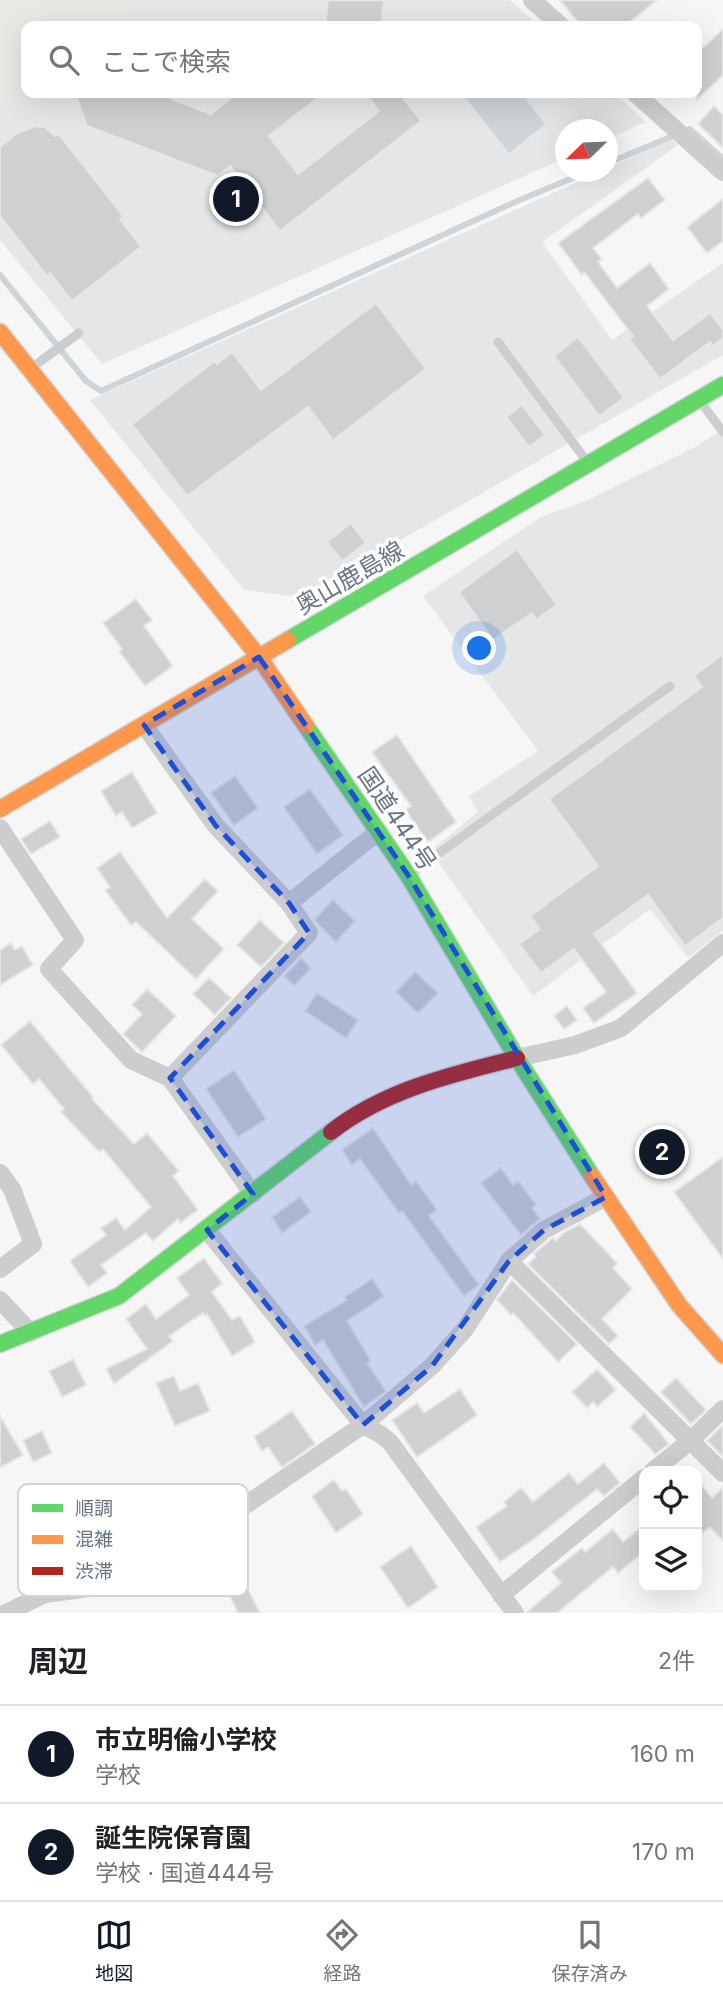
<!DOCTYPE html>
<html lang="ja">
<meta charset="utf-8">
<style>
body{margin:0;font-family:Inter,"Noto Sans JP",sans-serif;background:#f6f6f6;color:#202124}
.controls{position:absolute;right:21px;bottom:21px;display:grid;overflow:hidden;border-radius:14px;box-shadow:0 7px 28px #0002}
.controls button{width:63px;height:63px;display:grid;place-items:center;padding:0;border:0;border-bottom:2px solid #e0e0e0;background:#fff;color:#202124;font:35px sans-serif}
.compass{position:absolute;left:555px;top:119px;width:63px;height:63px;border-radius:50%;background:#fff;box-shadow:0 7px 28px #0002;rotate:247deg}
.you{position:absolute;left:480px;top:649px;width:24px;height:24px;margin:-18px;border:5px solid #fff;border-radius:50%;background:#1a73e8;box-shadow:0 0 0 10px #1a73e833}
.badge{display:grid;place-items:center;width:46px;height:46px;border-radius:50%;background:#111827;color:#fff;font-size:23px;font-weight:700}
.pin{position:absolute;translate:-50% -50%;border:4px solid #fff;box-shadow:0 2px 7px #0006}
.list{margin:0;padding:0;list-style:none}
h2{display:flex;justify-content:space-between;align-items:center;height:91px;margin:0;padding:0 28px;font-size:30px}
h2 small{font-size:23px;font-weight:400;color:#757577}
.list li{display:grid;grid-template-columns:46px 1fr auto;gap:21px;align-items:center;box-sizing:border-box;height:98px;padding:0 28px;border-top:2px solid #e0e0e0}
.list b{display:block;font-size:26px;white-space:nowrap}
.list p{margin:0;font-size:23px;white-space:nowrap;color:#757577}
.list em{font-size:23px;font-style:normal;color:#757577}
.icon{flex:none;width:38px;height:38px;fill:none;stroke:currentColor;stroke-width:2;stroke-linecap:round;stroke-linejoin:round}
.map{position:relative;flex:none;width:723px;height:1613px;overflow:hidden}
.search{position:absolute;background:#fff;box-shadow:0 7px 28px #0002;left:21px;right:21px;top:21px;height:77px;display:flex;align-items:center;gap:18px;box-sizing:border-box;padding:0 24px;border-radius:14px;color:#757577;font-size:26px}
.sheet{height:287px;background:#fff}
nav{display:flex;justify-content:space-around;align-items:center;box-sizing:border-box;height:98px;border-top:2px solid #e0e0e0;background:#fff;font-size:19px;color:#757577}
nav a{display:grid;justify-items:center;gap:4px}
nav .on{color:#111827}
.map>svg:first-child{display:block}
</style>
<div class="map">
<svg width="723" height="1613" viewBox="0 0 723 1613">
<rect width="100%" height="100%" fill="#f6f6f6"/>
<!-- built -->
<g fill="#e5e6e7">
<path d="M0 0H510L539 26H26V93H614L646 122 608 139V130H566L565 158 102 364 0 240Z"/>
<path d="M671 139 678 145 542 242 612 340 723 263V355L301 597 244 590 90 400 600 172H608V168Z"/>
<path d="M723 429V930L688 958 650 909 533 996 430 851 478 812 469 796 538 751 423 596 541 517 588 500 697 446Z"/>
</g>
<!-- green -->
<path fill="#e6e9e4" d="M0 0H141L108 26H26V91L0 112Z"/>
<!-- water -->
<path fill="#ced4d8" d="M462 93H521L545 124 509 153Z"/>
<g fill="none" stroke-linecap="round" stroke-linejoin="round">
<!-- stream -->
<g stroke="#ced4d8" stroke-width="6">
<path d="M608 163 690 129 723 159"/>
<path d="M0 275 86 381 101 391 515 202 587 172"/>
</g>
</g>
<!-- building -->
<g fill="#cfd0d1" stroke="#e6e6e6" stroke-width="2">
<path d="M328 0H384L381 26H325Z"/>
<path d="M560 0H657L625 26H581Z"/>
<path d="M723 29V75L697 100V53Z"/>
<path d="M75 93H157L211 114 237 93H324L269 136 298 174 379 111 365 93H399L421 121 280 231 230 166 218 176 87 126Z"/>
<path d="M714 106 723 115V148L698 124Z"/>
<path d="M36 126 45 127 55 136 58 133 123 216 120 219 141 247 72 301 50 273 47 276 0 216V147L17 133Z"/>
<path d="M648 178 665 200 641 218 638 214 593 248 602 259 598 262 617 288 650 263 669 289 647 306 673 340 710 313 723 330V338L713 346 710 342 660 379 629 339 633 336 584 272 582 275 558 243Z"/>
<path d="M723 199V241L707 253 687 227Z"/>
<path d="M376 303 426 369 333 440 308 407 187 496 132 424 215 361 217 364 232 352 261 390Z"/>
<path d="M578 337 624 398 599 416 554 356Z"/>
<path d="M522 405 545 435 529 447 506 417Z"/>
<path d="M351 523 366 543 342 561 327 542Z"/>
<path d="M517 549 557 605 536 620 532 613 493 640 459 592Z"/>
<path d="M136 599 152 620 144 626 173 666 145 686 119 651 122 649 103 623Z"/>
<path d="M723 654V918L685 946 648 895 594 934 637 993 594 1023 583 1008 606 992 574 949 541 973 519 944 540 929 530 916 598 866 549 799 702 687 694 676Z"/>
<path d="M397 735 456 822 428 842 405 810 411 806 372 752Z"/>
<path d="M132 772 157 813 132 828 122 812 116 816 101 791Z"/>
<path d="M235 776 258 808 234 825 211 793Z"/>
<path d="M310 789 343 835 317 854 284 807Z"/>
<path d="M50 821 60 837 31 854 21 839Z"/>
<path d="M120 852 167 918 205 879 218 891 192 919 224 949 196 979 136 922 131 925 105 890 110 887 97 868Z"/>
<path d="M333 900 355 921 336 942 314 920Z"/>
<path d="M260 920 284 943 261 967 237 945Z"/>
<path d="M11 943 15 950 22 946 33 965 0 985V950Z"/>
<path d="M301 958 311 968 294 986 284 976Z"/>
<path d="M415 972 438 993 418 1013 396 992Z"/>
<path d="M209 978 231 998 215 1015 193 994Z"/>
<path d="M147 989 176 1016 142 1052 123 1034 142 1014 132 1005Z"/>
<path d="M317 993 358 1020 346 1038 305 1011Z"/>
<path d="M567 1006 577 1020 564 1029 554 1016Z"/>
<path d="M30 1021 93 1097 92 1099 134 1144 147 1133 179 1171 173 1176 198 1210 180 1223 178 1219 153 1241 146 1233 101 1265 107 1273 88 1287 70 1261 106 1235 101 1228 116 1218 125 1230 151 1207 103 1149 99 1152 61 1112 64 1109 39 1079 33 1084 1 1045Z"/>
<path d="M234 1070 266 1119 238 1137 206 1089Z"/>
<path d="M373 1128 411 1185 416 1181 437 1210 429 1216 479 1285 464 1296 402 1211 399 1213 360 1159 352 1165 342 1150Z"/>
<path d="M723 1157V1259L674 1192Z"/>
<path d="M501 1168 513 1185 518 1181 536 1205 532 1208 540 1219 521 1235 481 1183Z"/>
<path d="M300 1197 311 1212 282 1233 272 1217Z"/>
<path d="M580 1224 617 1263 613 1268 632 1289 602 1319 618 1336 609 1344 528 1264 536 1257 534 1254 551 1239 553 1238 555 1241 565 1232Z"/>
<path d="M204 1258 222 1283 212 1292 232 1320 240 1316 255 1342 232 1356 207 1314 205 1316 203 1313 169 1336 173 1341 114 1384 106 1369 147 1349 126 1319 146 1304 156 1319 189 1295 177 1278Z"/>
<path d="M372 1279 384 1296 347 1321 371 1361 367 1363 386 1391 364 1407 323 1340 315 1345 304 1326 347 1300 345 1297Z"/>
<path d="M512 1280 577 1344 558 1362 513 1313 511 1315 497 1300Z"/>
<path d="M73 1359 86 1385 62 1397 49 1371Z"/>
<path d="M597 1369 616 1390 597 1407 593 1402 587 1408 572 1392Z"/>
<path d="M174 1376 180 1391 198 1383 210 1411 175 1426 156 1383Z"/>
<path d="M676 1378 706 1410 691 1424 661 1392Z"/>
<path d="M460 1389 477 1415 417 1457 392 1420 417 1403 424 1413Z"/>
<path d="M292 1411 315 1444 282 1467 268 1447 262 1451 254 1437Z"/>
<path d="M644 1413 669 1444 655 1454 630 1427Z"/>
<path d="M0 1416 23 1455 0 1468Z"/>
<path d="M722 1426 723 1428V1457L707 1441Z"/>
<path d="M42 1431 52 1453 33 1462 23 1440Z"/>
<path d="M604 1463 620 1483 604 1496 597 1489 534 1539 500 1562 476 1527 507 1506 504 1502 521 1488 533 1502 569 1473 578 1484Z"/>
<path d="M697 1479 712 1498 723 1487V1541L710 1527 697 1537Z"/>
<path d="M334 1480 342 1491 346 1489 363 1514 336 1533 312 1496Z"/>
<path d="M644 1525V1552L618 1573 613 1567 557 1613H526L561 1583 552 1572 582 1548 585 1552 613 1529 623 1542Z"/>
<path d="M226 1533 234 1549 229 1552 260 1613H238L212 1560 207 1563 200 1550Z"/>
<path d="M411 1546 438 1587 408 1608 380 1567Z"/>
</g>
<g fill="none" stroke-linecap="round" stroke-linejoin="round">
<!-- fast casing -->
<g stroke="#d2d3d4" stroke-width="19">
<g id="fast">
<path d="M288 640 723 385"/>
<path d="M306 726 408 875 517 1058 592 1176"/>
<path d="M0 1344 119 1296 331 1132"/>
</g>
</g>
<!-- slow casing -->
<g stroke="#d2d3d4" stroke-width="19">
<g id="slow">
<path d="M0 332 259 657 306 726"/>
<path d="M0 809 288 640"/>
<path d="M592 1176 679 1305 723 1355"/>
</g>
</g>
<!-- jam casing -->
<g stroke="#d2d3d4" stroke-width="19">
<path id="jam" d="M331 1132C384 1090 453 1074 517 1058"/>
</g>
<!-- lane -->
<g stroke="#cccdcf" stroke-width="9">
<path d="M498 342 588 463"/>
<path d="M34 366 79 333"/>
<path d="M700 401 723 432"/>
<path d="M413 872 670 686"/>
</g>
<!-- street -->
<g stroke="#cccdcf" stroke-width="18">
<path d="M532 0 561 26"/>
<path d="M635 93 723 172"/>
<path d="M144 725 216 826 289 903 379 831"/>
<path d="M0 828 75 940 49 969 131 1060 170 1078 253 1194"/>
<path d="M517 1058 575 1045 621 1028 723 943"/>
<path d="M170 1078 309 933 289 903"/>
<path d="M0 1173 12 1189 33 1244 0 1269"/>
<path d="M207 1230 363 1425 380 1434 390 1442 515 1613"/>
<path d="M509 1261 723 1473"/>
<path d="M0 1300 31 1333"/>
<path d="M653 1471 690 1441 723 1409"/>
<path d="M501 1595 644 1478"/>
<path d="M6 1613 45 1594 97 1587 137 1572 184 1547 363 1425 432 1366 465 1329 509 1261 544 1230 606 1197"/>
</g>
<!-- fast -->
<use href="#fast" stroke="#63d668" stroke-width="16"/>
<!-- slow -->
<use href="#slow" stroke="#ff974d" stroke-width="16"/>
<!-- jam -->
<use href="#jam" stroke="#b3261e" stroke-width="16"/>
</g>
<!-- marked area -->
<path fill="#1d4ed8" fill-opacity="0.2" stroke="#1d4ed8" stroke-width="5" stroke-dasharray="14 9" stroke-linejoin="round" d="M259 657 408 875 606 1197 544 1230 509 1261 432 1366 363 1425 207 1230 253 1194 170 1078 309 933 289 903 216 826 144 725Z"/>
<g text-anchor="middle" stroke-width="7" stroke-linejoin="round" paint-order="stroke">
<!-- street labels -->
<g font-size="24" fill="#697583" stroke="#fff">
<text transform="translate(350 578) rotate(-30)" y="8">奥山鹿島線</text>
<text transform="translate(397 819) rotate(56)" y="8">国道444号</text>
</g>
</g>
<!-- legend -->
<rect x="18" y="1484" width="230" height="112" rx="10" fill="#fff" stroke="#d2d6da" stroke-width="2"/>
<rect x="32" y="1504" width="31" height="8" fill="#63d668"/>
<rect x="32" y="1535" width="31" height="9" fill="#ff974d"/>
<rect x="32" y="1567" width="31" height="8" fill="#b3261e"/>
<g font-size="19" fill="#697583">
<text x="75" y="1515">順調</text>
<text x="75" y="1546">混雑</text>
<text x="75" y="1578">渋滞</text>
</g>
</svg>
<div class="controls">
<button><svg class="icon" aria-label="locate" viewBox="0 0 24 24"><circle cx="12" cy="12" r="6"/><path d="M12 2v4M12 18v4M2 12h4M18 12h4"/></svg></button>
<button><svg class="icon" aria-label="layers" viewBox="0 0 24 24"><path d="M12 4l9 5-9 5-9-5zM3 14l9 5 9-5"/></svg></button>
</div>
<svg class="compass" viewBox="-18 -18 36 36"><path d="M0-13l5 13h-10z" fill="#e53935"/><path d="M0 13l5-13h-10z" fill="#757577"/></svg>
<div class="you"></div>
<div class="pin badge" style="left:236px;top:199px">1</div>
<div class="pin badge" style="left:662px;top:1152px">2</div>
<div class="search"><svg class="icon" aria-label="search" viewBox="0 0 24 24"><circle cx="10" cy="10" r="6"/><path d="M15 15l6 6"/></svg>ここで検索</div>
</div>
<section class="sheet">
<h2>周辺<small>2件</small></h2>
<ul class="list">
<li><span class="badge">1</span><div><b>市立明倫小学校</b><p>学校</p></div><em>160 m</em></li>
<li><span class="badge">2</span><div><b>誕生院保育園</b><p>学校 · 国道444号</p></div><em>170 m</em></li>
</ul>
</section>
<nav>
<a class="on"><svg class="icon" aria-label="map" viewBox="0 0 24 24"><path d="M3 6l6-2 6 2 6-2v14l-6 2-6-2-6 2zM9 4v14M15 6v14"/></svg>地図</a>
<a><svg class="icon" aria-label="directions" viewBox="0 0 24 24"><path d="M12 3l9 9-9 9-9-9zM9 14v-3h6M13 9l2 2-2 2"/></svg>経路</a>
<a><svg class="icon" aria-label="saved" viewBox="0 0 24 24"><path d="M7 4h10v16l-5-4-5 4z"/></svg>保存済み</a>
</nav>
